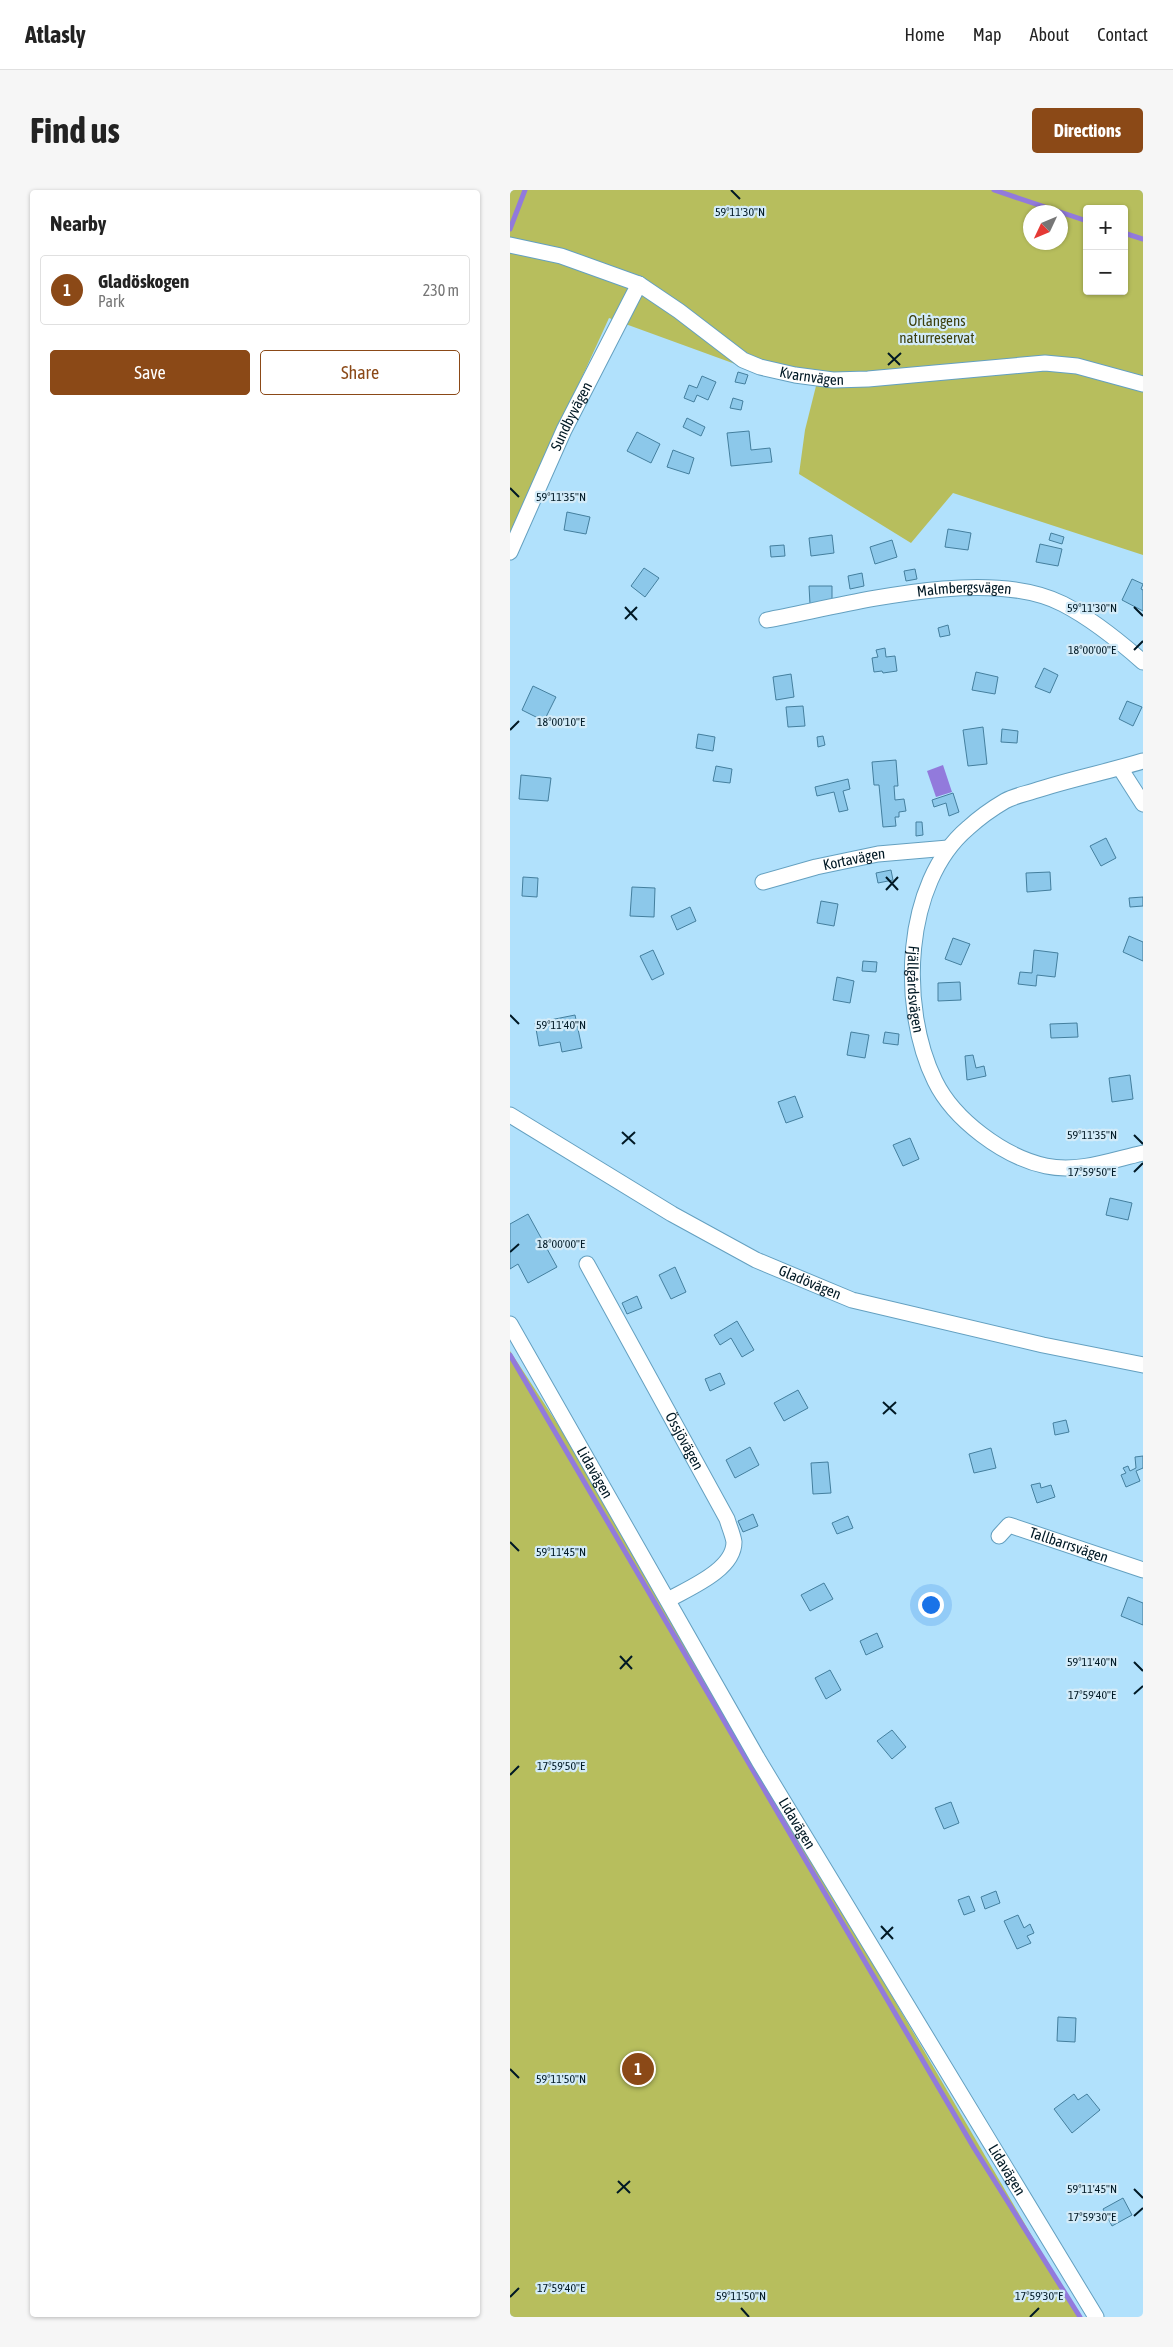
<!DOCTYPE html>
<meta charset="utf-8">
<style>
body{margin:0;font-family:"Asap Condensed",sans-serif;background:#f6f6f6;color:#222}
.controls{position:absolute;right:15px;top:15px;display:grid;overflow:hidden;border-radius:5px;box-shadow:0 1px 4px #0004}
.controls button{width:45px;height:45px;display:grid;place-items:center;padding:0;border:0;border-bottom:1px solid #e0e0e0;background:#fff;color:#222;font:25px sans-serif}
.compass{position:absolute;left:513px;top:15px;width:45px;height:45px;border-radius:50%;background:#fff;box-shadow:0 1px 4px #0004;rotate:226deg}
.you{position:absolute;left:420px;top:1414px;width:18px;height:18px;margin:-12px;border:4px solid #fff;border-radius:50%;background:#1a73e8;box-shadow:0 0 0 8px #1a73e833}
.badge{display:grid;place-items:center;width:32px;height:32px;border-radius:50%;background:#8b4917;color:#fff;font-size:16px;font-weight:700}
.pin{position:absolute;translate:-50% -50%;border:2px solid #fff;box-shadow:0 1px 5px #0006}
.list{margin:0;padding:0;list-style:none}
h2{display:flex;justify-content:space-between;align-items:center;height:65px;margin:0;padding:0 20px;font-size:21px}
h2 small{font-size:16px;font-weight:400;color:#767676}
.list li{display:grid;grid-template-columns:32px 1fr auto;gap:15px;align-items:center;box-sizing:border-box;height:70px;margin:0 10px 10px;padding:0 10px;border:1px solid #e0e0e0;border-radius:5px}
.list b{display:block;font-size:19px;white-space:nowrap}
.list p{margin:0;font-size:16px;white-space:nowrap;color:#767676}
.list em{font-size:16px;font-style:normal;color:#767676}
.actions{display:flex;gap:10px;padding:15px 20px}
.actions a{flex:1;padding:11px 0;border:1px solid #8b4917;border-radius:5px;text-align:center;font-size:18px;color:#8b4917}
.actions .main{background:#8b4917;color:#fff}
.map{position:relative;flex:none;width:633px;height:2127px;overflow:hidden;border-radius:5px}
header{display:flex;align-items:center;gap:30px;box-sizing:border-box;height:70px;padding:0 25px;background:#fff;border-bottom:1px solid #e0e0e0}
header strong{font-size:24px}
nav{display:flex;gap:28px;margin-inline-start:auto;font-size:18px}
.intro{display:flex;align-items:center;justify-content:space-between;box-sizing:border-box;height:120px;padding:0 30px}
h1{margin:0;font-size:35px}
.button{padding:12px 22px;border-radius:5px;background:#8b4917;color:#fff;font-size:18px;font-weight:700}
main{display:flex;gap:30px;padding:0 30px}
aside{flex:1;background:#fff;border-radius:5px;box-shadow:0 1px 4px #0004}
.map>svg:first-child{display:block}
</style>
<header>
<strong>Atlasly</strong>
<nav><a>Home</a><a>Map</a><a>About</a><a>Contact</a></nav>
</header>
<div class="intro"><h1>Find us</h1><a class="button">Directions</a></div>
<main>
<aside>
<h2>Nearby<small></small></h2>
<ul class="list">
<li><span class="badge">1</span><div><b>Gladöskogen</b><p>Park</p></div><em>230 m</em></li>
</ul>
<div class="actions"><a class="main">Save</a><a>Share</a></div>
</aside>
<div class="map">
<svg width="633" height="2127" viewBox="0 0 633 2127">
<rect width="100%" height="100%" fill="#b1e1fc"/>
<!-- green -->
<g fill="#b7be5d" fill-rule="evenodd">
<path d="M0 0H633V365L443 303 401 353 289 284 295 240 306 196 310 195 309 188 261 187 99 128 0 345ZM577 19H614V101H577ZM520 22H550V52H520Z"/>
<path d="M0 1161 60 1253 569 2127H0Z"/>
</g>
<!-- water -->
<path fill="#927adc" d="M433 575 442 602 426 607 417 581Z"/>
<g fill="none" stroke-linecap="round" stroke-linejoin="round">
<!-- stream -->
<g stroke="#927adc" stroke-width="5">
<path d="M484 0 577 31"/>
<path d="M0 39 15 0"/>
<path d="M614 43 633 49"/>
<path d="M0 1165 464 1958 570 2127"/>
</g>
</g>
<!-- building -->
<g fill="#8cc8ea" stroke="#447f9e">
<path d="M228 182 238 185 235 194 225 192Z"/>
<path d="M192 186 206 192 198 210 187 205 184 212 174 208 179 195 187 198Z"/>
<path d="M223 208 233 211 231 220 220 218Z"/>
<path d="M177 228 195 237 191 246 173 237Z"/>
<path d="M239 241 241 260 260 258 262 272 221 276 217 243Z"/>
<path d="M127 242 150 254 141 273 117 261Z"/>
<path d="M163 260 184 268 179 284 157 277Z"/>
<path d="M57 322 80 327 76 344 54 340Z"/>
<path d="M438 339 461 343 458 360 435 357Z"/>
<path d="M541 343 554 347 552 354 539 350Z"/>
<path d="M322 345 324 363 301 366 299 348Z"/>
<path d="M382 350 387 367 365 374 360 357Z"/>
<path d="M530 354 552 359 548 376 526 372Z"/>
<path d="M274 355 275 366 261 367 260 356Z"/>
<path d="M134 378 149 388 135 407 121 396Z"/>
<path d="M405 379 407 389 396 391 394 381Z"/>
<path d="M352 383 354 396 340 399 338 386Z"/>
<path d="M622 389 633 394 631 399 633 400V421L612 410Z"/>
<path d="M299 396H322V414H300Z"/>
<path d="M438 435 440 445 430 447 428 438Z"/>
<path d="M375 458 376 467 385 466 387 481 373 483 372 481 364 482 362 468 368 467 366 460Z"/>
<path d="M534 478 548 485 540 503 525 497Z"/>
<path d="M466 482 488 487 485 504 462 500Z"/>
<path d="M281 484 284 507 266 510 263 487Z"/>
<path d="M23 496 46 507 34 531 12 520Z"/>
<path d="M617 511 632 517 623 536 609 529Z"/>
<path d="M293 516 295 536 278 537 276 517Z"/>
<path d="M473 537 477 574 458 576 453 540Z"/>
<path d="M492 539 508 541 507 553 491 552Z"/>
<path d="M188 544 205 547 203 561 186 558Z"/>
<path d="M313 546 315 555 308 557 307 547Z"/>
<path d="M386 570 388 596H384L385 610 394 609 396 621 389 622V627H385L386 636 373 637 369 595H364L362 572Z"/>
<path d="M206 576 222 579 220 593 203 591Z"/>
<path d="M11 585 41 588 38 611 9 609Z"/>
<path d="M338 589 340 599 333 601 338 620 329 622 324 602 307 606 305 597Z"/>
<path d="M443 603 449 622 439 626 436 613 424 617 422 610Z"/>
<path d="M406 632H412L413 645 406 646Z"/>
<path d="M596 648 606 668 591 676 580 656Z"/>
<path d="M381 680 383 690 368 693 366 683Z"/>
<path d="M540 682 541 700 517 702 516 683Z"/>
<path d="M13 687 28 688 27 707 12 706Z"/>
<path d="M122 697 145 698 144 727 120 726Z"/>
<path d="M633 707V716L620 717 619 708Z"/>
<path d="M311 711 328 714 324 736 307 733Z"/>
<path d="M180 717 186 731 167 740 161 726Z"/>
<path d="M619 746 633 752V771L613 762Z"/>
<path d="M443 748 460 754 451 775 435 769Z"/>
<path d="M143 760 154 784 142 790 130 766Z"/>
<path d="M524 760 548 763 545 787 527 785 526 796 508 794 510 782 522 783Z"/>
<path d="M353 771 367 772 366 782 352 781Z"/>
<path d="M327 787 344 791 340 813 323 810Z"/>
<path d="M450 792 451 810 428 811V793Z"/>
<path d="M65 825 72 858 52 862 50 852 29 856 25 833Z"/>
<path d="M567 833 568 847 541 848 540 834Z"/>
<path d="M341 842 359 845 355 868 337 865Z"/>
<path d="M375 842 389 844 388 855 373 853Z"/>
<path d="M463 865 466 878 474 876 476 886 457 890 455 866Z"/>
<path d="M620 885 623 909 602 912 599 888Z"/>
<path d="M285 906 293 927 276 933 268 912Z"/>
<path d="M400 948 409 969 393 976 383 955Z"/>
<path d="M600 1008 622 1013 618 1030 596 1025Z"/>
<path d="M18 1024 47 1077 18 1093 8 1074 0 1079V1034Z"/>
<path d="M165 1077 176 1102 161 1109 149 1085Z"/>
<path d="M127 1106 132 1118 117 1124 112 1113Z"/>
<path d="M227 1131 244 1160 232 1167 221 1148 210 1155 204 1145Z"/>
<path d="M210 1183 215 1194 200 1201 195 1189Z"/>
<path d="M288 1200 298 1218 274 1231 264 1213Z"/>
<path d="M556 1230 559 1242 545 1245 543 1233Z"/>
<path d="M240 1257 249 1275 225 1288 216 1270Z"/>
<path d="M481 1258 486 1278 464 1283 459 1264Z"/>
<path d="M633 1266V1278L626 1281 630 1291 616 1297 611 1285 616 1283 613 1278 618 1276 620 1281 626 1278 625 1267Z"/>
<path d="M318 1272 321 1303 303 1304 301 1273Z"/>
<path d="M530 1293 531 1298 541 1295 545 1307 527 1313 521 1295Z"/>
<path d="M243 1324 248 1336 233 1342 228 1331Z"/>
<path d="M338 1326 343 1338 327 1344 322 1333Z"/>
<path d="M314 1393 323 1409 300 1421 291 1405Z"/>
<path d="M618 1407 633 1413V1435L611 1426Z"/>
<path d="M367 1443 373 1457 356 1465 350 1451Z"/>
<path d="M320 1480 331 1500 316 1509 305 1488Z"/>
<path d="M382 1540 396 1557 382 1569 367 1551Z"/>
<path d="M441 1612 449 1633 434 1639 425 1618Z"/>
<path d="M486 1701 490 1713 475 1719 471 1707Z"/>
<path d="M459 1706 465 1721 454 1725 448 1710Z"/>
<path d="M508 1725 514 1738 520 1734 524 1743 517 1746 521 1753 507 1759 494 1731Z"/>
<path d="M548 1827 566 1828 565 1852 547 1851Z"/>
<path d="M564 1904 568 1910 577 1904 590 1920 562 1943 544 1919Z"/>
<path d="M613 2008 622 2025 602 2036 593 2019Z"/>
</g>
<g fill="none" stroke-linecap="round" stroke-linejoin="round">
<!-- minor casing -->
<g stroke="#64a0c0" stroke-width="17">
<g id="minor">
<path id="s1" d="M0 55 51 66 129 94 169 121 233 170 250 177 285 185 323 190 358 189 535 173 567 176 633 194"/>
<path id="s2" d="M0 362 54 240 129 94"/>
<path id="s3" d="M257 430C338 415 477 375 553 414 582 429 608 450 633 472"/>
<path id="s4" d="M633 571C597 582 560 589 524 601 515 604 504 606 495 611 483 618 469 628 458 638 393 693 389 818 425 891 444 930 494 967 536 976 568 983 602 970 633 963"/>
<path d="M610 578 633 614"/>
<path id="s5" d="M253 692 306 677 368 664 438 658"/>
<path id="s6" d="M0 925 162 1024 246 1070 342 1110 533 1155 633 1175"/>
<path id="s7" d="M77 1074 217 1329C219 1336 223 1345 224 1352 224 1380 179 1398 158 1410"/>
<path id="s8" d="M0 1134 249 1571 586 2127"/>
<path id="s9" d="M489 1346 499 1335 633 1380"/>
</g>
</g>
<!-- minor -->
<use href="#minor" stroke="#fff" stroke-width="15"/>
</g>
<!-- ticks -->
<path fill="none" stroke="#011925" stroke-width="2" d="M221 0 230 9M378 163 390 175M378 175 391 163M0 298 9 307M115 417 127 430M624 417 633 426M115 429 127 417M624 460 633 451M0 540 9 531M376 687 388 700M376 700 388 687M0 825 9 834M112 942 125 954M624 945 633 954M112 954 125 942M624 982 633 973M0 1062 9 1054M373 1212 386 1224M373 1224 386 1212M0 1352 9 1361M110 1466 122 1479M624 1472 633 1481M110 1479 122 1466M624 1504 633 1496M0 1585 9 1576M371 1736 383 1749M371 1749 383 1737M0 1879 9 1888M108 1991 120 2003M624 1999 633 2008M107 2003 120 1991M624 2026 633 2018M0 2107 9 2098M231 2118 239 2127M520 2127 529 2118"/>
<g text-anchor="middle" stroke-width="4.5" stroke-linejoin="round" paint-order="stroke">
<!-- park labels -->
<g font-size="15" fill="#3c3f0d" stroke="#d3ebf8">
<text x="427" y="136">Orlångens<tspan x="427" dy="17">naturreservat</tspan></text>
</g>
<!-- street labels -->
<g font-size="15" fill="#011925" stroke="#d3ebf8">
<text dy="5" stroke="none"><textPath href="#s1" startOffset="335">Kvarnvägen</textPath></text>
<text dy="5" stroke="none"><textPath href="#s2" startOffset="149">Sundbyvägen</textPath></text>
<text dy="5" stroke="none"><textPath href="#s3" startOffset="200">Malmbergsvägen</textPath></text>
<text dy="5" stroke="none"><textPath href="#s5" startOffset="94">Kortavägen</textPath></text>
<text dy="5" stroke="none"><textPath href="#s4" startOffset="366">Fjällgårdsvägen</textPath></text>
<text dy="5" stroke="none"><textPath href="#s6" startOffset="344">Gladövägen</textPath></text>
<text dy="5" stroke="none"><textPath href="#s7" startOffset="202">Össjövägen</textPath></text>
<text dy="5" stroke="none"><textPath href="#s8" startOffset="171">Lidavägen</textPath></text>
<text dy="5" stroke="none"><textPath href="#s9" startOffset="78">Tallbarrsvägen</textPath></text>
<text dy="5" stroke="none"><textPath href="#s8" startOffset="576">Lidavägen</textPath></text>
<text dy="5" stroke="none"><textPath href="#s8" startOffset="981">Lidavägen</textPath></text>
</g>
</g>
<g font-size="12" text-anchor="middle" fill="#011925" stroke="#d3ebf8" stroke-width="4.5" stroke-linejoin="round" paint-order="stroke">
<text x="230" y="26">59°11'30"N</text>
<text x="51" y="311">59°11'35"N</text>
<text x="582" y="422">59°11'30"N</text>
<text x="582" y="464">18°00'00"E</text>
<text x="51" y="536">18°00'10"E</text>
<text x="51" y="839">59°11'40"N</text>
<text x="582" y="949">59°11'35"N</text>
<text x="582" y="986">17°59'50"E</text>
<text x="51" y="1058">18°00'00"E</text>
<text x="51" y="1366">59°11'45"N</text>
<text x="582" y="1476">59°11'40"N</text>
<text x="582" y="1509">17°59'40"E</text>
<text x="51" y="1580">17°59'50"E</text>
<text x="51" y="1893">59°11'50"N</text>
<text x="582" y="2003">59°11'45"N</text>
<text x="582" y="2031">17°59'30"E</text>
<text x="51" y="2102">17°59'40"E</text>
<text x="231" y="2110">59°11'50"N</text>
<text x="529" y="2110">17°59'30"E</text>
</g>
</svg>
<div class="controls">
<button>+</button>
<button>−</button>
</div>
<svg class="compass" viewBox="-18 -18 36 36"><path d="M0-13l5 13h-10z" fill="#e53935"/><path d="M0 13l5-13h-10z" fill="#767676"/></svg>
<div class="you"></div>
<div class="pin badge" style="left:128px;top:1879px">1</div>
</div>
</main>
